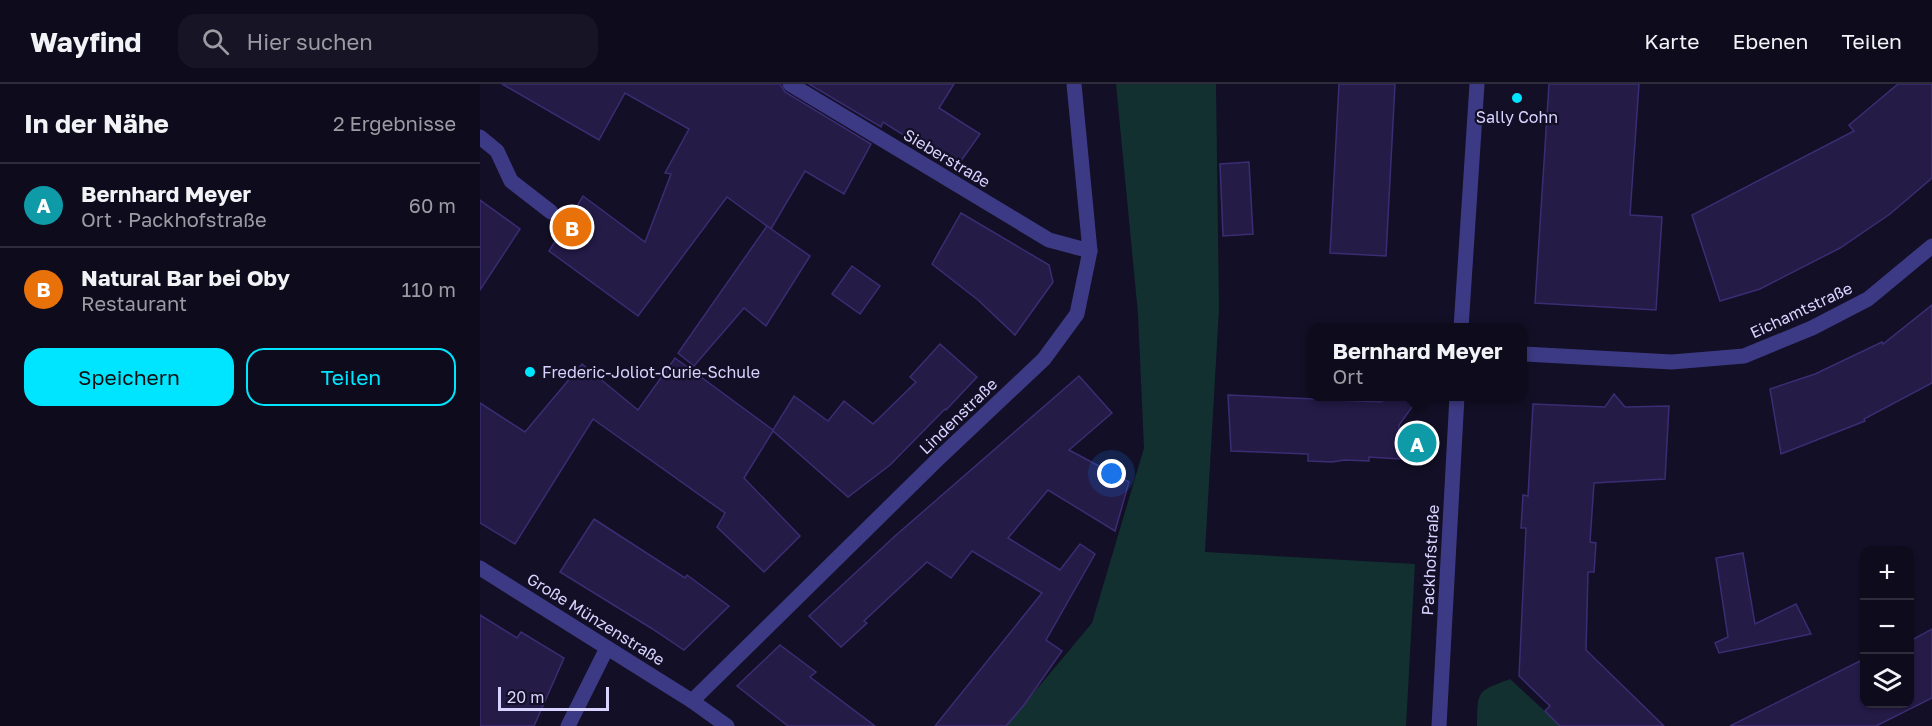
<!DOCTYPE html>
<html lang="de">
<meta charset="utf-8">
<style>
body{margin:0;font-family:"Golos Text",sans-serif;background:#171425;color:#f1f3f6}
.controls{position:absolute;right:18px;bottom:18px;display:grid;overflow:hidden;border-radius:12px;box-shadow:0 2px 4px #0004}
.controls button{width:54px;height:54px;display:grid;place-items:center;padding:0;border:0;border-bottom:2px solid #2e2b3b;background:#0e0b1c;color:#f1f3f6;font:30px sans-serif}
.scale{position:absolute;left:18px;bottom:15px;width:111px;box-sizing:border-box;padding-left:6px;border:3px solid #d9d4ff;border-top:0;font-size:16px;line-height:21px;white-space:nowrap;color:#d9d4ff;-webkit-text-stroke:4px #130f26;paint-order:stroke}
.you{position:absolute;left:632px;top:390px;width:21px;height:21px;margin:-15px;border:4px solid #fff;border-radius:50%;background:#1a73e8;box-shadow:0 0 0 9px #1a73e833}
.badge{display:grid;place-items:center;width:39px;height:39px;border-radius:50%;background:#00e5ff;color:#fff;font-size:20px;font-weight:700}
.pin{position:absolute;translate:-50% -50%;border:3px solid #fff;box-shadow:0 2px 6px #0006}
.popup{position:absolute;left:828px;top:239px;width:219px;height:78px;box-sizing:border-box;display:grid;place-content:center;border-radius:12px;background:#0e0b1c;filter:drop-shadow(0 2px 4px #0005);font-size:20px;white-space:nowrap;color:#9b9ba3}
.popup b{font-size:22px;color:#f1f3f6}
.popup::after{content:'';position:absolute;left:50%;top:100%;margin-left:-12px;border:12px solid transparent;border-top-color:#0e0b1c}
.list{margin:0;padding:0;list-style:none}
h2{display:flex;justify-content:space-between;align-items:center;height:78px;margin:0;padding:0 24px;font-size:26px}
h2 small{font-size:20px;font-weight:400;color:#9b9ba3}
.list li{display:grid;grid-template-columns:39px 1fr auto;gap:18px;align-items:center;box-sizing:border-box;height:84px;padding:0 24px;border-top:2px solid #2e2b3b}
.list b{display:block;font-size:22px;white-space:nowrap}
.list p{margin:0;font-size:20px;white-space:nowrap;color:#9b9ba3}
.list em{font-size:20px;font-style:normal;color:#9b9ba3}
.actions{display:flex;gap:12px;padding:18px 24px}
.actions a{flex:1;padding:14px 0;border:2px solid #00e5ff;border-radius:18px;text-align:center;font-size:21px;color:#00e5ff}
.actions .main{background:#00e5ff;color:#111}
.icon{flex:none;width:33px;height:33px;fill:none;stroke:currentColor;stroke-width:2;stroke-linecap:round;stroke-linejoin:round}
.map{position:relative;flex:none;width:1452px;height:642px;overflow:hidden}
header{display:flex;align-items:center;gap:36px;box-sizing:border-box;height:84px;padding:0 30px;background:#0e0b1c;border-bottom:2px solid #2e2b3b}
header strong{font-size:28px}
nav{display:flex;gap:33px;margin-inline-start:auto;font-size:21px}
.search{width:420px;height:54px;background:#171425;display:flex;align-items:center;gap:15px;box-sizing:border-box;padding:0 21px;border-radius:18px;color:#9b9ba3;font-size:22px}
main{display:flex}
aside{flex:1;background:#0e0b1c}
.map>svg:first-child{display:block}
</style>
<header>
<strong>Wayfind</strong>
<div class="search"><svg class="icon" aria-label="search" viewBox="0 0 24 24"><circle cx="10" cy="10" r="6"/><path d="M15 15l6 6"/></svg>Hier suchen</div>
<nav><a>Karte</a><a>Ebenen</a><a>Teilen</a></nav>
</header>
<main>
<aside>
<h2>In der Nähe<small>2 Ergebnisse</small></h2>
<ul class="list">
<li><span class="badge" style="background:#0f9aa8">A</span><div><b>Bernhard Meyer</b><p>Ort · Packhofstraße</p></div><em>60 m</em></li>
<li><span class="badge" style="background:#e8710a">B</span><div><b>Natural Bar bei Oby</b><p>Restaurant</p></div><em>110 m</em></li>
</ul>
<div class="actions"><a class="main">Speichern</a><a>Teilen</a></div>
</aside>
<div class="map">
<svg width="1452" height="642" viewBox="0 0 1452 642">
<rect width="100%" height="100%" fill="#130f26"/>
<!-- green -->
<g fill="#12302f">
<path d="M636 0H736L739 225 725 468 935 480 926 642H526L612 539 664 364 658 230Z"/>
<path d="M1030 595 1081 642H997C998 606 996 608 1030 595Z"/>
</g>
<!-- building -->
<g fill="#241b47" stroke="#3b2d73" stroke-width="1.5">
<path d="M22 0H300L305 8 391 60 364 110 325 87 291 145 247 113 158 232 69 167 103 112 165 158 191 90 185 89 209 45 145 9 119 56Z"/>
<path d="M329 0H474L459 24 500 50 476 84 403 38 401 43Z"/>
<path d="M859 0H915L906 172 850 169Z"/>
<path d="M1069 0H1159L1150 131 1182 133 1176 226 1055 219Z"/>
<path d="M1418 0H1452V94L1410 130 1360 164 1280 205 1240 217 1212 131 1374 47 1369 41Z"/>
<path d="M769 78 773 150 743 152 740 80Z"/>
<path d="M0 116 40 145 0 206Z"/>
<path d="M481 129 569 181 573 198 535 251 498 216 452 180Z"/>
<path d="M287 142 330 172 286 242 264 224 214 282 198 269Z"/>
<path d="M372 182 400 202 380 230 352 210Z"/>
<path d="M1452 221V299L1384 335 1385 337 1301 370 1290 305 1335 290 1402 258 1403 260Z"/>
<path d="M460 260 497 293 466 326 465 325 410 381 368 413 293 347 264 394 320 452 284 488 237 443 245 429 113 335 35 460 0 439V319L45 348 102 280 158 326 195 274 293 346 314 312 348 337 364 317 393 340 436 298 430 293Z"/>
<path d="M599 292 632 329 589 366 649 398 635 447 568 406 528 454 580 486 600 460 615 470 566 556 582 567 544 621 526 642H455L562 509 492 467 471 494 447 478 384 537 387 539 361 563 329 532 415 452Z"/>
<path d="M1134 310 1145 323 1189 322 1185 395 1114 399 1110 458 1116 459 1114 488H1108L1106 566 1184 642H1080L1065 627 1070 622 1039 592 1046 444H1041L1043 411 1048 412 1053 320 1125 323Z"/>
<path d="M748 311 901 318 910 312H940L919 341V375L889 373V377L865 376 852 378 828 377V370L751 367Z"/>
<path d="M114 435 205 494 207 491 249 522 204 566 171 544 80 488Z"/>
<path d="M1263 469 1275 540 1316 520 1331 550 1239 569 1235 559 1248 553 1236 474Z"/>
<path d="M0 531 37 554 41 548 84 574 54 642H0Z"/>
<path d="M1452 545V614L1396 642H1250L1384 575V620H1430V557Z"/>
<path d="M300 561 336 588 330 593 395 642H308L257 602Z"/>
</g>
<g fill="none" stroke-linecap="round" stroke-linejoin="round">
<!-- street -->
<g stroke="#3d3a85" stroke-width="15">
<path d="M310 0 569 156 610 167"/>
<path d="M0 53 17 67 31 97 71 128"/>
<path d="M981 244 997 0"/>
<path d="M1042 270 1192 278 1264 272 1332 244 1388 215 1452 162"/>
<path d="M0 484 212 617 247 642"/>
<path d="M212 617 456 377 564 275 597 230 610 167 594 0"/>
<path d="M88 642 127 564"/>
<path d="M959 642 977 312"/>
</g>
</g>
<!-- markers -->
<g fill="#00e5ff" stroke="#130f26" stroke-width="2">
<circle cx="1037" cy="14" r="6"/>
<circle cx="50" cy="288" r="6"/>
</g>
<g text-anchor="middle" stroke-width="4.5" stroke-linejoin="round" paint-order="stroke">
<!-- poi labels -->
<g font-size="16" fill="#d9d4ff" stroke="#130f26">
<text x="1037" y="39">Sally Cohn</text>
<text x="62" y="294" text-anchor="start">Frederic-Joliot-Curie-Schule</text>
</g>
<!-- street labels -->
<g font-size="16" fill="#d9d4ff" stroke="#130f26">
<text transform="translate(467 74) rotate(31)" y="6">Sieberstraße</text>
<text transform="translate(1321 226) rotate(-25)" y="6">Eichamtstraße</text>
<text transform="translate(478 332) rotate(-44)" y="6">Lindenstraße</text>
<text transform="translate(950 476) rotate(-87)" y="6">Packhofstraße</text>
<text transform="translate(116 535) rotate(32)" y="6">Große Münzenstraße</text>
</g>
</g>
</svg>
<div class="controls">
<button>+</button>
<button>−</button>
<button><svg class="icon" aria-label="layers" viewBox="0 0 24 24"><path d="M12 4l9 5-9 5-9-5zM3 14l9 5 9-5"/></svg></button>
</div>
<div class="scale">20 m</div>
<div class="you"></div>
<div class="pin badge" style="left:937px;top:359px;background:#0f9aa8">A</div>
<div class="popup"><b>Bernhard Meyer</b>Ort</div>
<div class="pin badge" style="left:92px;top:143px;background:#e8710a">B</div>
</div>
</main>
